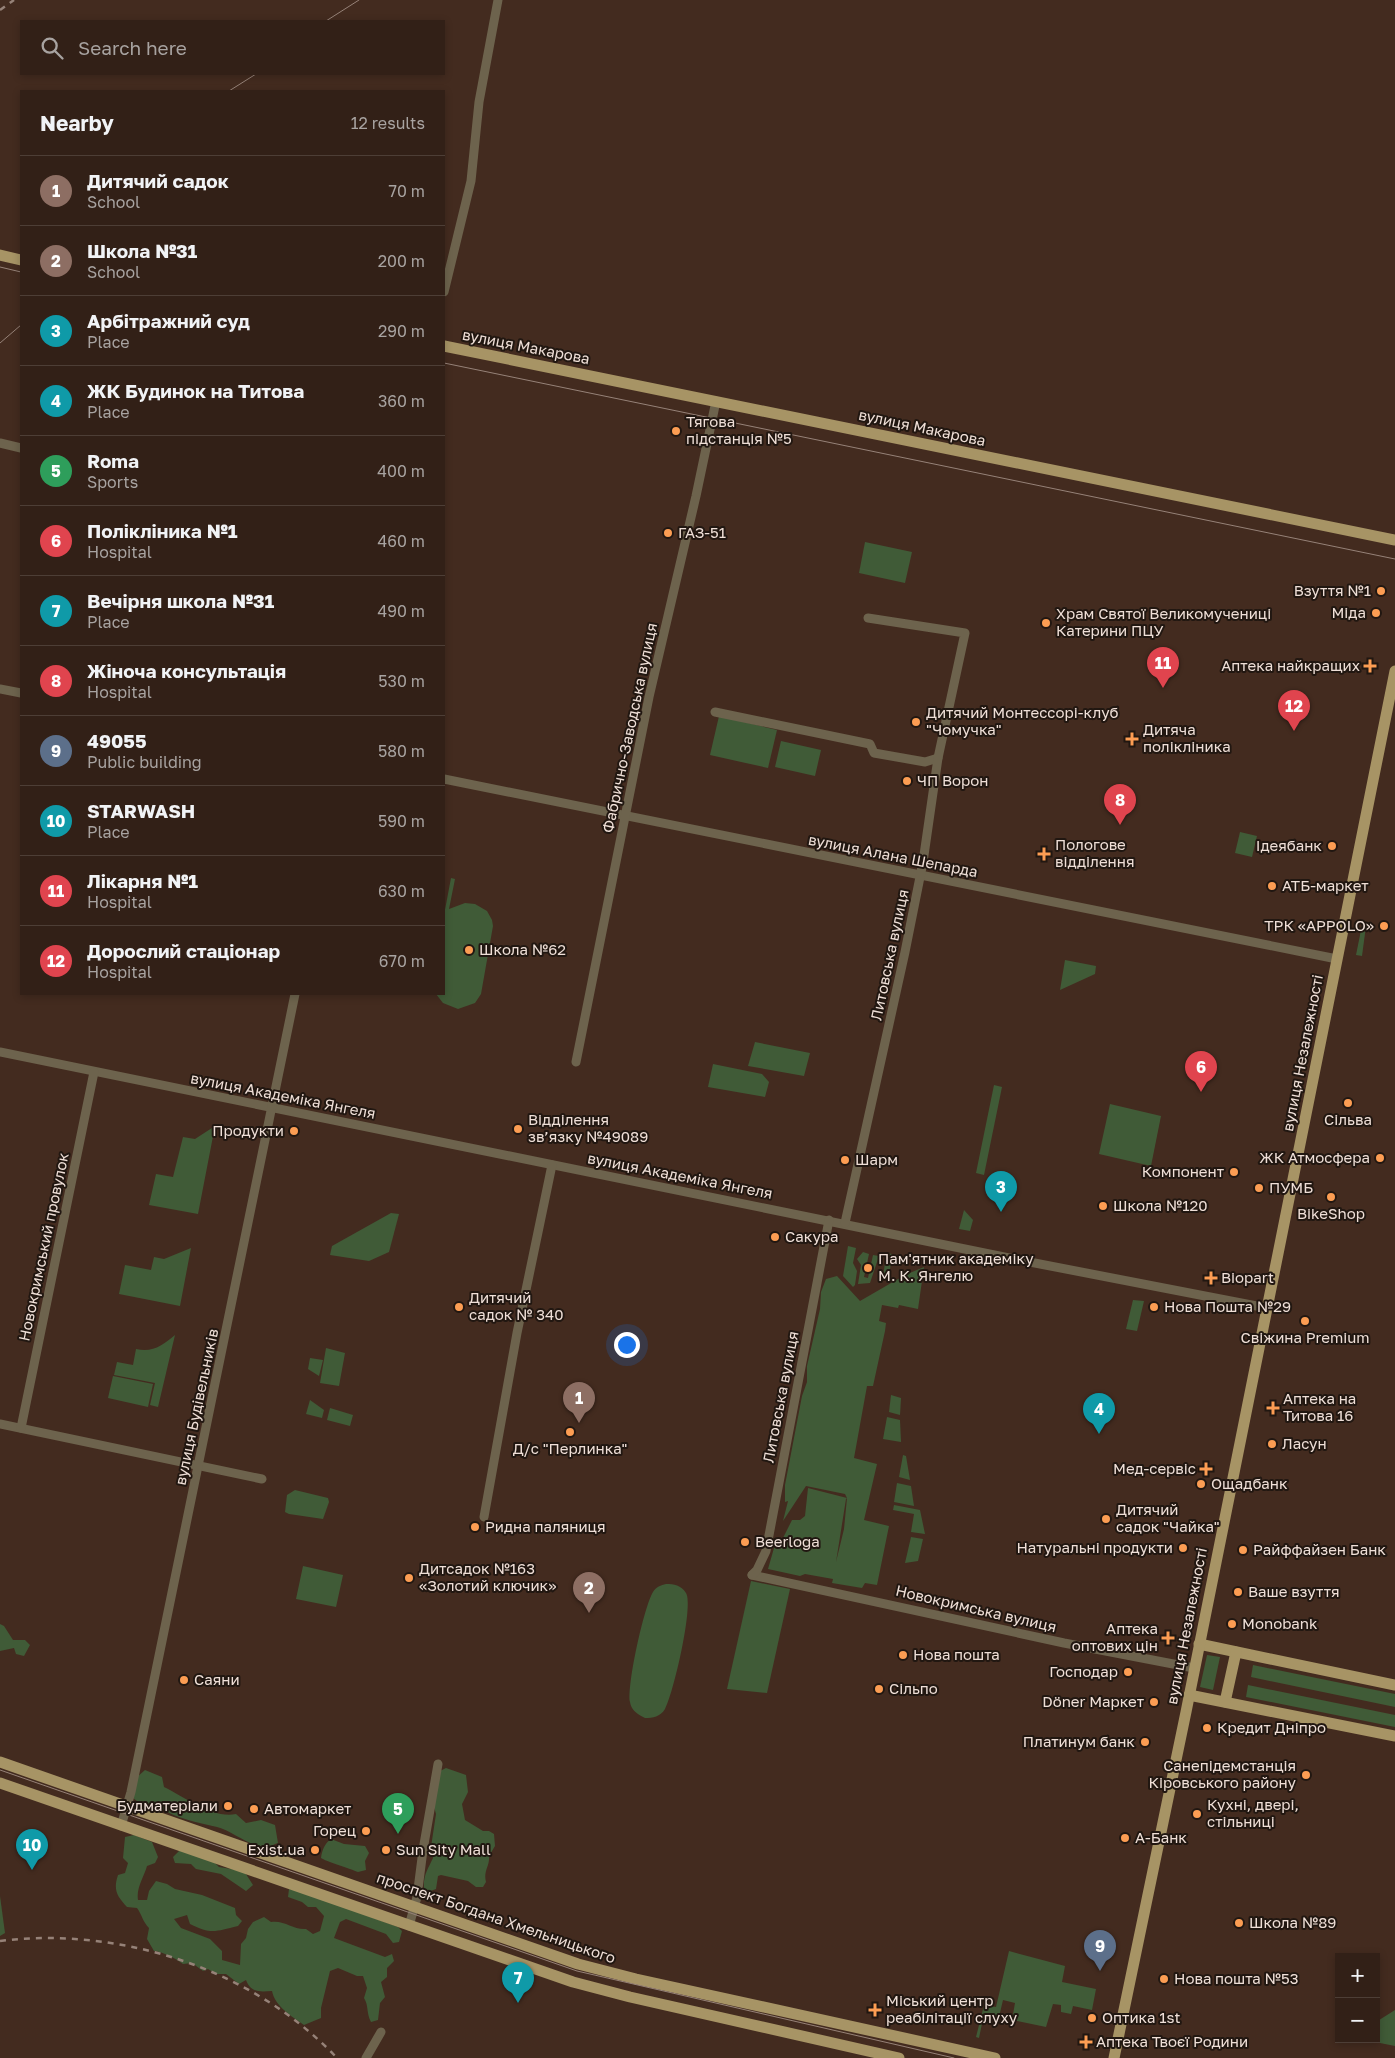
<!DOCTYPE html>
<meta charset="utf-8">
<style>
body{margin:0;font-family:"Golos Text",sans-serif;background:#3a2820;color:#f1f3f6}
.controls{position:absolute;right:15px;bottom:15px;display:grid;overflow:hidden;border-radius:0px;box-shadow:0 2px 8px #0003}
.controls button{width:45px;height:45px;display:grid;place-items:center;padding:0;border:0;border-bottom:1px solid #4d3e36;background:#322017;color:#f1f3f6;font:25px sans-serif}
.you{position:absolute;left:626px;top:1344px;width:18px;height:18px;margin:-12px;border:4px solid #fff;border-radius:50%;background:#1a73e8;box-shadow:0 0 0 8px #1a73e833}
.badge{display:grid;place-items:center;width:32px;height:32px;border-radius:50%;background:#db2777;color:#fff;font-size:16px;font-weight:700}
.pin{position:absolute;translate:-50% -41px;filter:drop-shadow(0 1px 2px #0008)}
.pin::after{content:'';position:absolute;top:26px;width:18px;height:15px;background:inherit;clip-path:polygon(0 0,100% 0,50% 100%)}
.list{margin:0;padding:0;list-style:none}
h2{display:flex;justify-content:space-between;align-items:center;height:65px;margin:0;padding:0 20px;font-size:21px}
h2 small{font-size:16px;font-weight:400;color:#a8a3a1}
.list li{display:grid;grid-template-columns:32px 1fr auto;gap:15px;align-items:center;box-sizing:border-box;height:70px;padding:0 20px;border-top:1px solid #4d3e36}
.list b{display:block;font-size:19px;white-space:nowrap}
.list p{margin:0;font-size:16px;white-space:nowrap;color:#a8a3a1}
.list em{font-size:16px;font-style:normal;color:#a8a3a1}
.icon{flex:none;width:28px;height:28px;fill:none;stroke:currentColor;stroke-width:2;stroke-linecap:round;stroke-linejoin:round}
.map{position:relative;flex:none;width:1395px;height:2058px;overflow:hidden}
.search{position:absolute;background:#322017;box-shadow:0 2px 8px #0003;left:20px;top:20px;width:425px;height:55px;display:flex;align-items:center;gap:12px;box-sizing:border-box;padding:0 18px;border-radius:0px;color:#a8a3a1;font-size:19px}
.panel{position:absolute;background:#322017;box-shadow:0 2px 8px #0003;left:20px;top:90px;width:425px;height:905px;border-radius:0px}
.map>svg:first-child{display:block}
</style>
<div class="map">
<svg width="1395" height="2058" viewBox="0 0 1395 2058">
<rect width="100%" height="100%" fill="#432b1f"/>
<!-- green -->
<g fill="#405b37" fill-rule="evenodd">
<path d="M865 542 912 552 905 583 859 573Z"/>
<path d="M719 716 777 730 768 768 710 755Z"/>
<path d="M781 741 821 750 815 776 775 767Z"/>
<path d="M1240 832 1257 836 1252 857 1235 853Z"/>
<path d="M451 878 455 879 449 909 465 903 475 904 487 911 492 920 493 926 481 994 475 1003 458 1009 443 1003 436 994H444V915Z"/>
<path d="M1362 925 1366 926 1362 956 1356 955Z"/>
<path d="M1065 960 1096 966 1095 974 1060 990Z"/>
<path d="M755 1042 810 1053 804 1076 748 1066Z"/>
<path d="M713 1064 762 1074 769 1082 765 1097 708 1087Z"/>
<path d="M994 1085 1002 1087 984 1175 976 1173Z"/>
<path d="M1110 1104 1161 1116 1151 1166 1099 1154Z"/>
<path d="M215 1126 198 1214 149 1205 156 1174 173 1177 183 1137 195 1139Z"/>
<path d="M964 1210 973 1220 970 1231 959 1229Z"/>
<path d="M391 1213 399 1214 389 1252 369 1261 330 1255 332 1246Z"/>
<path d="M848 1246 856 1248 853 1263 857 1271 855 1285 853 1287 843 1276Z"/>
<path d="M191 1248 180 1306 119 1294 125 1265 151 1270 154 1257 164 1259Z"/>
<path d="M863 1252 869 1254 864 1277 868 1278 873 1255 879 1256 870 1283 858 1284 861 1265 857 1259Z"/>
<path d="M881 1252 892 1254 889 1277 883 1276 886 1257 881 1256Z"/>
<path d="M924 1267 918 1309 899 1305 898 1308 882 1305 879 1321 886 1323 885 1331 873 1386H867L854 1458 877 1464 864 1520 889 1526 877 1585 865 1583 862 1588 832 1583 833 1579 805 1574 800 1576 768 1569 774 1548 782 1540 792 1520H800L805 1516 808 1488 847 1498 845 1494 806 1486 783 1521 788 1501 785 1502V1485L802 1396 807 1382V1366L820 1309 821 1292 826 1279 837 1276 860 1301 905 1275ZM847 1498 844 1529 836 1562 846 1499Z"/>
<path d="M1133 1300 1144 1301 1137 1331 1126 1329Z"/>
<path d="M175 1335 158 1407 150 1405 155 1383 114 1375 117 1362 133 1365 136 1349C153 1353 163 1345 175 1335Z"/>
<path d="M326 1348 345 1353 339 1386 320 1383Z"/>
<path d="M310 1358 323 1360 319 1376 308 1369Z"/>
<path d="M113 1376 153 1384 148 1407 108 1398Z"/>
<path d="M891 1395 901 1398 900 1415 889 1412Z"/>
<path d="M310 1400 324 1410 322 1418 306 1414Z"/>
<path d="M330 1408 353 1415 350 1426 327 1420Z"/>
<path d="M887 1417 900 1420 901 1442 883 1439Z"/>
<path d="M903 1455 906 1456 910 1480 899 1477Z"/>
<path d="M897 1483 911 1486 914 1506 894 1502Z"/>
<path d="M295 1490 328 1498 329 1502 323 1519 289 1514 285 1512 287 1495Z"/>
<path d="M894 1505 920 1510 925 1534 911 1532 914 1514 893 1510Z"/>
<path d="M911 1537 923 1539 918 1561 905 1563Z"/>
<path d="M303 1566 343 1575 336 1607 296 1599Z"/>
<path d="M751 1581 790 1589 767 1693 727 1689Z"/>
<path d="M666 1584C674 1584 681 1585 686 1593 694 1606 673 1695 665 1709 660 1717 653 1718 645 1718 637 1714 631 1710 630 1702 627 1684 644 1607 653 1592 656 1587 661 1585 666 1584Z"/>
<path d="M0 1624 4 1626 13 1640H25L30 1645 24 1656 16 1654 14 1648 0 1651Z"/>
<path d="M1207 1655 1220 1657 1213 1690 1200 1687Z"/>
<path d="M1253 1665 1395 1694V1707L1251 1677Z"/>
<path d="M1248 1685 1395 1715V1727L1246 1697Z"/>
<path d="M446 1768 466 1775 468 1792 462 1804 465 1820 483 1831H489L494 1834 495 1846 489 1856C490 1866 483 1871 486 1882L483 1887H476L468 1881 441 1875 438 1876 436 1889 428 1892 424 1889C423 1875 428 1869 433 1858L431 1847 436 1814 433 1803 440 1771Z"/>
<path d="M145 1770 162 1777 164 1787C185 1797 213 1819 236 1814L246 1823 261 1820 275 1825 278 1843C274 1844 270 1847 267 1847 249 1847 233 1831 217 1827 196 1822 178 1819 160 1808 149 1801 145 1809 132 1797L136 1778Z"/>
<path d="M134 1835 152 1842 158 1857 155 1863 147 1866C144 1877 136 1888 138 1900H147L149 1891 156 1881 167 1884 175 1889 202 1895 235 1908 236 1915 242 1921 238 1926C216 1931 212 1935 190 1924L187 1915 174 1919 181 1928 210 1939 222 1951V1960L240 1965 241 1944 246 1938 248 1929 253 1922 264 1917 271 1922C285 1920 293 1930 306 1929L313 1934 320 1931 324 1916 316 1907H308L302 1902 288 1897 289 1889 298 1890 398 1927 402 1931 399 1942 393 1943 386 1934 346 1919 340 1922 334 1938 385 1957 392 1954 394 1961 387 1968V1977L381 1982 385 1997 380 2003 378 2020 371 2022C366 2013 369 2006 364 1998L367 1988 363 1976H357L338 1968 330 1971 321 2008V2018L304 2025C291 2016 275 2006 272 1991 260 1992 251 1993 246 1980L239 1984 226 1974H216L208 1969 203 1971 192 1963 183 1964C175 1958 163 1952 154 1951L147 1939 149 1928C143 1922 142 1915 137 1908L127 1907C117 1896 113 1890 118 1875L125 1873 128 1863 123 1858 125 1837Z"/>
<path d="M331 1839 344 1844 365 1846 369 1853 365 1861 366 1870 358 1872C351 1869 325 1861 321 1858 322 1850 325 1843 331 1839Z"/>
<path d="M179 1851H186L214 1862 219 1867 244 1871 253 1885 246 1891 221 1874 196 1869 191 1864 175 1863 173 1857Z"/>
<path d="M0 1896 5 1933 0 1936Z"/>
<path d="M1009 1951 1065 1966 1062 1982 1096 1989 1092 2010 1073 2006 1071 2014 1061 2012V2005L1053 2004 1046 2027 1012 2020 1015 2003 1003 2000 999 2017 984 2014 979 2038 976 2037 984 2005 996 2007Z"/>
<path d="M1395 2010V2046L1360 2039H1376V2022Z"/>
</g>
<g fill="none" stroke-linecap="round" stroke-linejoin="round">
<!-- minor -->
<g stroke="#6d634d" stroke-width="9">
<path d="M444 292 471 181 479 102 498 0"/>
<path d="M0 443 21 448"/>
<path d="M0 689 21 693"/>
<path d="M715 712 870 744 874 753 925 762 938 758"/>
<path d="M444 779 1337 959"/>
<path d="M0 1052 1009 1258 1267 1308"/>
<path d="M576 1062 649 697 696 496 716 401"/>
<path d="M845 1223 905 952 923 862 938 758 965 633 868 618"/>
<path d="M0 1424 262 1479"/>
<path d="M21 1428 94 1072"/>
<path d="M484 1517 517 1333 552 1165"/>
<path d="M752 1575 1064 1643 1194 1668"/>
<path d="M752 1575 757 1570 766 1551 829 1220"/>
<path d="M121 1826 131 1792 295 994"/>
<path d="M409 1926 417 1897 423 1850 438 1764"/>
<path d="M366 2058 381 2032"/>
</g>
<!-- major -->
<g stroke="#a79465" stroke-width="11">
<path d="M0 255 21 260"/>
<path d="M444 346 1395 540"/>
<path d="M1199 1644 1395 1685"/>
<path d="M1189 1695 1395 1736"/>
<path d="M1225 1702 1236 1652"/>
<path d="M0 1762 578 1964 636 1979 995 2058"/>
<path d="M0 1783 573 1982 630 1997 899 2058"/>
<path d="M1114 2058 1186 1712 1395 671"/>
</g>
<!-- tram -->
<g stroke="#968278" stroke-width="1">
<path d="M326 21 359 0"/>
<path d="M229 91 256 74"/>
<path d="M0 267 21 272"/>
<path d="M0 343 21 325"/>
<path d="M444 363 1395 559"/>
<path d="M0 1770 577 1971 954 2058"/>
</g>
<!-- rail -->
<g stroke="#968278" stroke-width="2.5" stroke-dasharray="6 6" stroke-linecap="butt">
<path d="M0 10 14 0"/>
<path d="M0 1941C120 1926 253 1969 337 2058"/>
</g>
</g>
<!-- markers -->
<g fill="#fc9d53" stroke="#211711" stroke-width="2">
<circle cx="676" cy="431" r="5"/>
<circle cx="668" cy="533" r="5"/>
<circle cx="1381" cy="591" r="5"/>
<circle cx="1376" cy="613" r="5"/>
<circle cx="1046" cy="623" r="5"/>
<path d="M1367.5 658.5h5v5h5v5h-5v5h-5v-5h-5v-5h5z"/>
<circle cx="916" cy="722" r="5"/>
<path d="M1129.5 731.5h5v5h5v5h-5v5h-5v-5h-5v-5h5z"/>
<circle cx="907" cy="781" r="5"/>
<circle cx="1332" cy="846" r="5"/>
<path d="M1041.5 846.5h5v5h5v5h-5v5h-5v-5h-5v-5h5z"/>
<circle cx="1272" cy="886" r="5"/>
<circle cx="1384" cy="926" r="5"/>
<circle cx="469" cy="950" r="5"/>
<circle cx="1348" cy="1103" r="5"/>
<circle cx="518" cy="1129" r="5"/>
<circle cx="294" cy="1131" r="5"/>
<circle cx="1380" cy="1158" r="5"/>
<circle cx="845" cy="1160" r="5"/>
<circle cx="1234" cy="1172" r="5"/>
<circle cx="1259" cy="1188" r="5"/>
<circle cx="1331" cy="1197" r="5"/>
<circle cx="1103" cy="1206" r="5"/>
<circle cx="775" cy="1237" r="5"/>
<circle cx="868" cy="1268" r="5"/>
<path d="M1208.5 1270.5h5v5h5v5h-5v5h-5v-5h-5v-5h5z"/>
<circle cx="459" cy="1307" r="5"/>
<circle cx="1154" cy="1307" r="5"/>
<circle cx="1305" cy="1321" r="5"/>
<path d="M1270.5 1400.5h5v5h5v5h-5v5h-5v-5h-5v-5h5z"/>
<circle cx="570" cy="1432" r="5"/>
<circle cx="1272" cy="1444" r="5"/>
<path d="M1203.5 1461.5h5v5h5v5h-5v5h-5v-5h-5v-5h5z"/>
<circle cx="1201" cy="1484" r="5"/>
<circle cx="1106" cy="1519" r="5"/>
<circle cx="475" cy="1527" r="5"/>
<circle cx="745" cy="1542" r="5"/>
<circle cx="1183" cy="1548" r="5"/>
<circle cx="1243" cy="1550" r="5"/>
<circle cx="409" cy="1578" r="5"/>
<circle cx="1238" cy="1592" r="5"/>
<circle cx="1232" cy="1624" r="5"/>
<path d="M1165.5 1630.5h5v5h5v5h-5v5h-5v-5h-5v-5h5z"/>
<circle cx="903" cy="1655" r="5"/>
<circle cx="1128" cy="1672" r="5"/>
<circle cx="184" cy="1680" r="5"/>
<circle cx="879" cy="1689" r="5"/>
<circle cx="1154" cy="1702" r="5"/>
<circle cx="1207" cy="1728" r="5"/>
<circle cx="1145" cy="1742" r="5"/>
<circle cx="1306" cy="1775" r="5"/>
<circle cx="228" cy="1806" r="5"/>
<circle cx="254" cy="1809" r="5"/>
<circle cx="1197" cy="1814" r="5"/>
<circle cx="366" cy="1831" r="5"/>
<circle cx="1125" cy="1838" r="5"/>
<circle cx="315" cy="1850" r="5"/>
<circle cx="386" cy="1850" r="5"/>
<circle cx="1239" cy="1923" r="5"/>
<circle cx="1164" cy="1979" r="5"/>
<path d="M872.5 2002.5h5v5h5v5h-5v5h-5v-5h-5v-5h5z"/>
<circle cx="1092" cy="2018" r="5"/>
<path d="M1083.5 2034.5h5v5h5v5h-5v5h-5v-5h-5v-5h5z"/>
</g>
<g text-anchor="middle" stroke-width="4" stroke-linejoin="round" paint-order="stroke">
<!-- street labels -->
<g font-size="15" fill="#efdfd7" stroke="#211711">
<text transform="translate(526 347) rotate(11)" y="5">вулиця Макарова</text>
<text transform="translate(922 428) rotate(12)" y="5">вулиця Макарова</text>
<text transform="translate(630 728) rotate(-78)" y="5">Фабрично-Заводська вулиця</text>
<text transform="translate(893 856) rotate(11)" y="5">вулиця Алана Шепарда</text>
<text transform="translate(890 955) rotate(-78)" y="5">Литовська вулиця</text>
<text transform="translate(1303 1053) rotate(-79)" y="5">вулиця Незалежності</text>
<text transform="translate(283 1096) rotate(11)" y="5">вулиця Академіка Янгеля</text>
<text transform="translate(680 1176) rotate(11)" y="5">вулиця Академіка Янгеля</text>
<text transform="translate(44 1247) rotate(-78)" y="5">Новокримський провулок</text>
<text transform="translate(781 1397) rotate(-79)" y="5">Литовська вулиця</text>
<text transform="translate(197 1407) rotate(-78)" y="5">вулиця Будівельників</text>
<text transform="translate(976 1609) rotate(13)" y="5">Новокримська вулиця</text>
<text transform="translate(1187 1626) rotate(-79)" y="5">вулиця Незалежності</text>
<text transform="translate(496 1918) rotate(19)" y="5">проспект Богдана Хмельницького</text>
</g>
<!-- poi labels -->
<g font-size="15" fill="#efdfd7" stroke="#211711" text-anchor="start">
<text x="686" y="427">Тягова<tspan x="686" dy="17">пiдстанцiя №5</tspan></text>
<text x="678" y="538">ГАЗ-51</text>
<text x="1371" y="596" text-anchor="end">Взуття №1</text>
<text x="1366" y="618" text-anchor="end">Міда</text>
<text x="1056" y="619">Храм Святої Великомучениці<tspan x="1056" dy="17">Катерини ПЦУ</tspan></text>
<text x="1360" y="671" text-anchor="end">Аптека найкращих</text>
<text x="926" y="718">Дитячий Монтессорі-клуб<tspan x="926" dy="17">"Чомучка"</tspan></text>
<text x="1143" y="735">Дитяча<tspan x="1143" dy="17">полікліника</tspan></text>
<text x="917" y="786">ЧП Ворон</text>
<text x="1055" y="850">Пологове<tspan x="1055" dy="17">відділення</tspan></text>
<text x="1322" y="851" text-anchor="end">Ідеябанк</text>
<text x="1282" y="891">АТБ-маркет</text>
<text x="1374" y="931" text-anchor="end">ТРК «APPOLO»</text>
<text x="479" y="955">Школа №62</text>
<text x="528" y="1125">Відділення<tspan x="528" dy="17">зв’язку №49089</tspan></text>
<text x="1348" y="1125" text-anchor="middle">Сільва</text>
<text x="284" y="1136" text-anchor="end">Продукти</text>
<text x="1370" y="1163" text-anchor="end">ЖК Атмосфера</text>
<text x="855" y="1165">Шарм</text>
<text x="1224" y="1177" text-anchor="end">Компонент</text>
<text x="1269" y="1193">ПУМБ</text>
<text x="1113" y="1211">Школа №120</text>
<text x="1331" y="1219" text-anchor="middle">BikeShop</text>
<text x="785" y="1242">Сакура</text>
<text x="878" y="1264">Пам'ятник академіку<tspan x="878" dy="17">М. К. Янгелю</tspan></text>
<text x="1221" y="1283">Biopart</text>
<text x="469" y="1303">Дитячий<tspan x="469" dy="17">садок № 340</tspan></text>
<text x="1164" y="1312">Нова Пошта №29</text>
<text x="1305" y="1343" text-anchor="middle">Свіжина Premium</text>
<text x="1283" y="1404">Аптека на<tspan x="1283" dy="17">Титова 16</tspan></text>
<text x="1282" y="1449">Ласун</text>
<text x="570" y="1454" text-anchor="middle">Д/с "Перлинка"</text>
<text x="1196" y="1474" text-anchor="end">Мед-сервіс</text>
<text x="1211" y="1489">Ощадбанк</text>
<text x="1116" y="1515">Дитячий<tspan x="1116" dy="17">садок "Чайка"</tspan></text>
<text x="485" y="1532">Ридна паляниця</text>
<text x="755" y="1547">Beerloga</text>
<text x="1173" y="1553" text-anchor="end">Натуральні продукти</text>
<text x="1253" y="1555">Райффайзен Банк</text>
<text x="419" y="1574">Дитсадок №163<tspan x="419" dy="17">«Золотий ключик»</tspan></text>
<text x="1248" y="1597">Ваше взуття</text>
<text x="1242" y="1629">Monobank</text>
<text x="1158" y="1634" text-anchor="end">Аптека<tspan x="1158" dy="17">оптових цін</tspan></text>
<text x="913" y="1660">Нова пошта</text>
<text x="1118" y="1677" text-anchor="end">Господар</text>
<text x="194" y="1685">Саяни</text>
<text x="889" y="1694">Сільпо</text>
<text x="1144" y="1707" text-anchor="end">Döner Маркет</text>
<text x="1217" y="1733">Кредит Дніпро</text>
<text x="1135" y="1747" text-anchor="end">Платинум банк</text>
<text x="1296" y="1771" text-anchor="end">Санепідемстанція<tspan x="1296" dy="17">Кіровського району</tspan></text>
<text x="1207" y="1810">Кухні, двері,<tspan x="1207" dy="17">стільниці</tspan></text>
<text x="218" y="1811" text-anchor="end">Будматеріали</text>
<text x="264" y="1814">Автомаркет</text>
<text x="356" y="1836" text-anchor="end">Горец</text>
<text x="1135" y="1843">А-Банк</text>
<text x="305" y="1855" text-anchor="end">Exist.ua</text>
<text x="396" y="1855">Sun Sity Mall</text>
<text x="1249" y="1928">Школа №89</text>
<text x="1174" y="1984">Нова пошта №53</text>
<text x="886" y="2006">Міський центр<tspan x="886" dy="17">реабілітації слуху</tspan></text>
<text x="1102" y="2023">Оптика 1st</text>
<text x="1096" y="2047">Аптека Твоєї Родини</text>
</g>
</g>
</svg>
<div class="controls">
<button>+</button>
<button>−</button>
</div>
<div class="you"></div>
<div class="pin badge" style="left:579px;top:1423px;background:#8d6e63">1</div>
<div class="pin badge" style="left:589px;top:1613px;background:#8d6e63">2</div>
<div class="pin badge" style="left:1001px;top:1212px;background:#0f9aa8">3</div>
<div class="pin badge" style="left:1099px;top:1434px;background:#0f9aa8">4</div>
<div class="pin badge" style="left:398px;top:1834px;background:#2e9e5b">5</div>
<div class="pin badge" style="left:1201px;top:1092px;background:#e0444e">6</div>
<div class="pin badge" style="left:518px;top:2003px;background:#0f9aa8">7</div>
<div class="pin badge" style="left:1120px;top:825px;background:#e0444e">8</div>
<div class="pin badge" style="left:1100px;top:1971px;background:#5c6f8a">9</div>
<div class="pin badge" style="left:32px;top:1870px;background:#0f9aa8">10</div>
<div class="pin badge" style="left:1163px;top:688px;background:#e0444e">11</div>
<div class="pin badge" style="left:1294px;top:731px;background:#e0444e">12</div>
<div class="search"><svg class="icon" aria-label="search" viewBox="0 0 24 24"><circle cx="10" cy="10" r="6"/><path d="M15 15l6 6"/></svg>Search here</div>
<section class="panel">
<h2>Nearby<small>12 results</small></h2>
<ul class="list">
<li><span class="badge" style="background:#8d6e63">1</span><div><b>Дитячий садок</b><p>School</p></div><em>70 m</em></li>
<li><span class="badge" style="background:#8d6e63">2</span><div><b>Школа №31</b><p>School</p></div><em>200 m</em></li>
<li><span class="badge" style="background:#0f9aa8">3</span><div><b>Арбітражний суд</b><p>Place</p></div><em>290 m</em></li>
<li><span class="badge" style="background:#0f9aa8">4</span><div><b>ЖК Будинок на Титова</b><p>Place</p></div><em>360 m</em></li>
<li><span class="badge" style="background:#2e9e5b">5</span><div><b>Roma</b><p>Sports</p></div><em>400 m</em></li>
<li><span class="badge" style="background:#e0444e">6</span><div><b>Полікліника №1</b><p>Hospital</p></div><em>460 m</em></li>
<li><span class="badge" style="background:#0f9aa8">7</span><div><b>Вечірня школа №31</b><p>Place</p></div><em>490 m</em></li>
<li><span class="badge" style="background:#e0444e">8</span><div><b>Жіноча консультація</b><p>Hospital</p></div><em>530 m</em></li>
<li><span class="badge" style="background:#5c6f8a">9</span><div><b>49055</b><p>Public building</p></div><em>580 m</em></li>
<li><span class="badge" style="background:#0f9aa8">10</span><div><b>STARWASH</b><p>Place</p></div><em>590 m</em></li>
<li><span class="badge" style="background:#e0444e">11</span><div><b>Лікарня №1</b><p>Hospital</p></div><em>630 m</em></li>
<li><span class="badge" style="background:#e0444e">12</span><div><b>Дорослий стаціонар</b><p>Hospital</p></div><em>670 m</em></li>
</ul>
</section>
</div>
